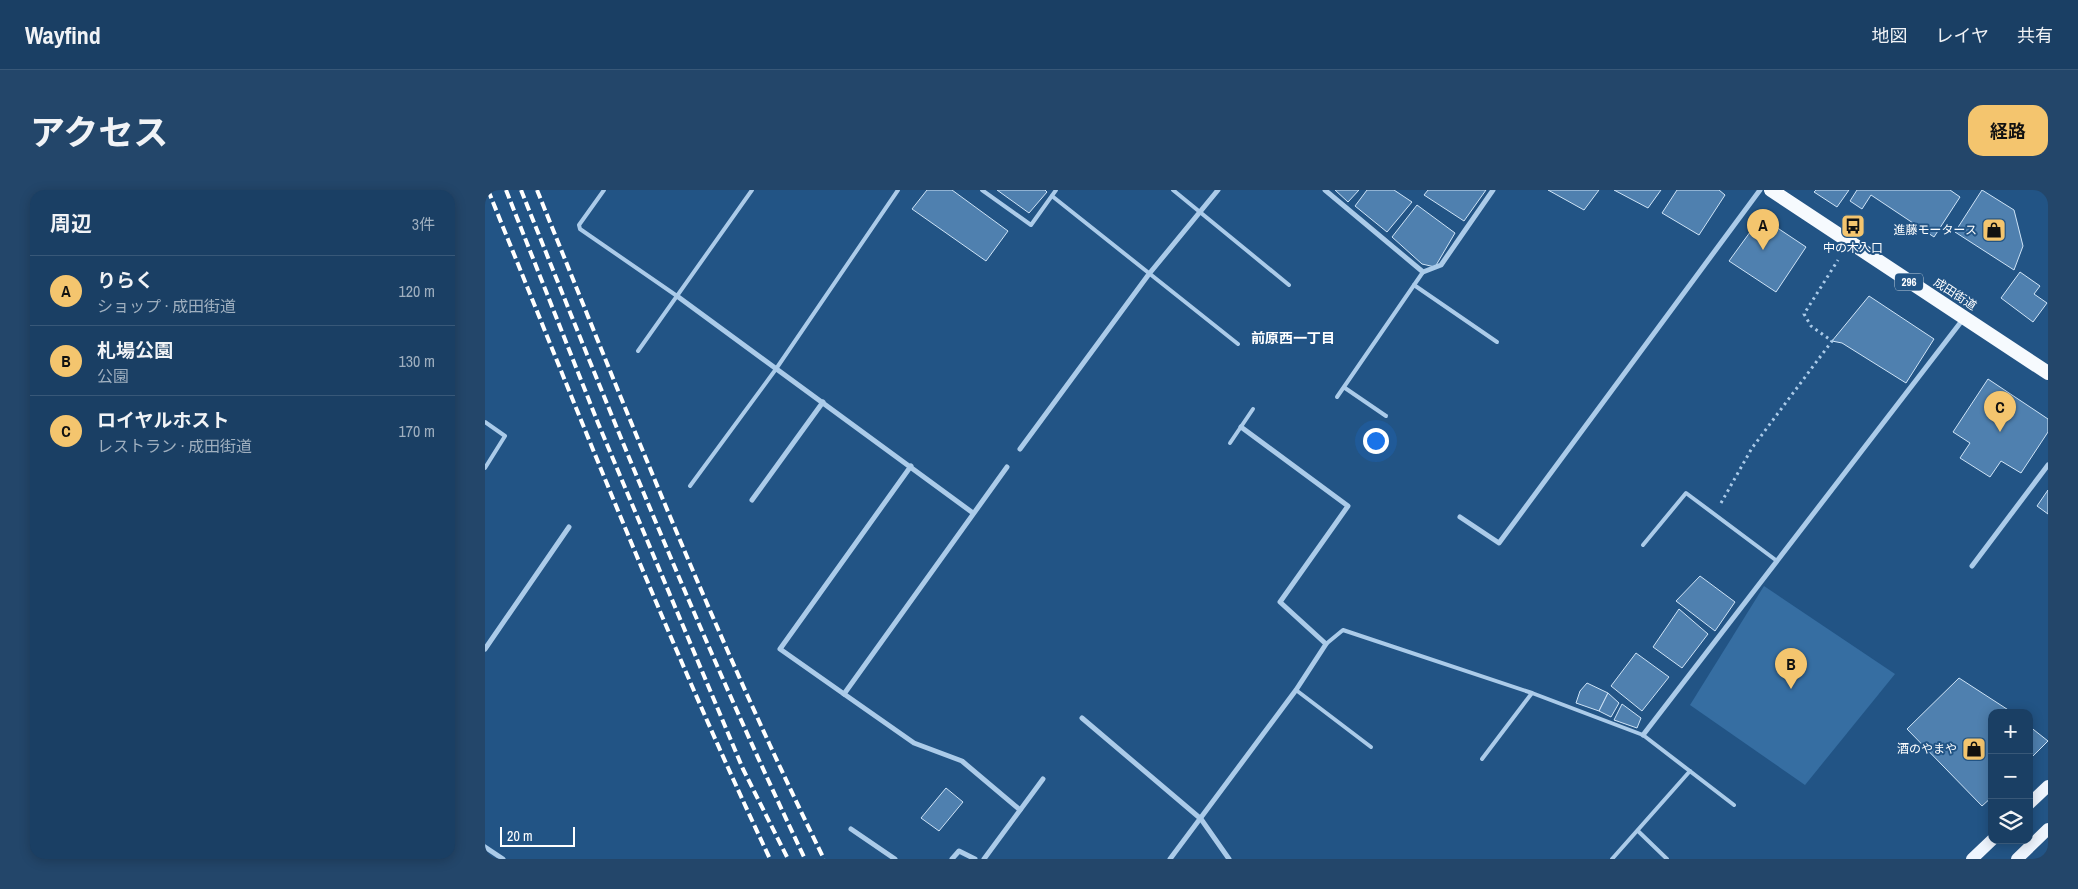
<!DOCTYPE html>
<html lang="ja">
<meta charset="utf-8">
<style>
body{margin:0;font-family:"Archivo Narrow","Noto Sans JP",sans-serif;background:#23466a;color:#f1f3f6}
.controls{position:absolute;right:15px;bottom:15px;display:grid;overflow:hidden;border-radius:10px;box-shadow:0 2px 12px #0003}
.controls button{width:45px;height:45px;display:grid;place-items:center;padding:0;border:0;border-bottom:1px solid #385878;background:#1a3f64;color:#f1f3f6;font:25px sans-serif}
.scale{position:absolute;left:15px;bottom:12px;width:75px;box-sizing:border-box;padding-left:5px;border:2px solid #fff;border-top:0;font-size:14px;line-height:18px;white-space:nowrap;color:#fff;-webkit-text-stroke:4px #225485;paint-order:stroke}
.you{position:absolute;left:890px;top:250px;width:18px;height:18px;margin:-12px;border:4px solid #fff;border-radius:50%;background:#1a73e8;box-shadow:0 0 0 8px #1a73e833}
.badge{display:grid;place-items:center;width:32px;height:32px;border-radius:50%;background:#f4c56e;color:#111;font-size:16px;font-weight:700}
.pin{position:absolute;translate:-50% -41px;filter:drop-shadow(0 1px 2px #0008)}
.pin::after{content:'';position:absolute;top:26px;width:18px;height:15px;background:inherit;clip-path:polygon(0 0,100% 0,50% 100%)}
.list{margin:0;padding:0;list-style:none}
h2{display:flex;justify-content:space-between;align-items:center;height:65px;margin:0;padding:0 20px;font-size:21px}
h2 small{font-size:16px;font-weight:400;color:#9fafbf}
.list li{display:grid;grid-template-columns:32px 1fr auto;gap:15px;align-items:center;box-sizing:border-box;height:70px;padding:0 20px;border-top:1px solid #385878}
.list b{display:block;font-size:19px;white-space:nowrap}
.list p{margin:0;font-size:16px;white-space:nowrap;color:#9fafbf}
.list em{font-size:16px;font-style:normal;color:#9fafbf}
.icon{flex:none;width:28px;height:28px;fill:none;stroke:currentColor;stroke-width:2;stroke-linecap:round;stroke-linejoin:round}
.map{position:relative;flex:none;width:1563px;height:669px;overflow:hidden;border-radius:15px}
header{display:flex;align-items:center;gap:30px;box-sizing:border-box;height:70px;padding:0 25px;background:#1a3f64;border-bottom:1px solid #385878}
header strong{font-size:24px}
nav{display:flex;gap:28px;margin-inline-start:auto;font-size:18px}
.intro{display:flex;align-items:center;justify-content:space-between;box-sizing:border-box;height:120px;padding:0 30px}
h1{margin:0;font-size:35px}
.button{padding:12px 22px;border-radius:15px;background:#f4c56e;color:#111;font-size:18px;font-weight:700}
main{display:flex;gap:30px;padding:0 30px}
aside{flex:1;background:#1a3f64;border-radius:15px;box-shadow:0 2px 12px #0003}
.map>svg:first-child{display:block}
</style>
<header>
<strong>Wayfind</strong>
<nav><a>地図</a><a>レイヤ</a><a>共有</a></nav>
</header>
<div class="intro"><h1>アクセス</h1><a class="button">経路</a></div>
<main>
<aside>
<h2>周辺<small>3件</small></h2>
<ul class="list">
<li><span class="badge">A</span><div><b>りらく</b><p>ショップ · 成田街道</p></div><em>120 m</em></li>
<li><span class="badge">B</span><div><b>札場公園</b><p>公園</p></div><em>130 m</em></li>
<li><span class="badge">C</span><div><b>ロイヤルホスト</b><p>レストラン · 成田街道</p></div><em>170 m</em></li>
</ul>
</aside>
<div class="map">
<svg width="1563" height="669" viewBox="0 0 1563 669">
<rect width="100%" height="100%" fill="#225485"/>
<!-- green -->
<path fill="#366ea2" d="M1279 396 1410 484 1320 595 1205 515Z"/>
<!-- building -->
<g fill="#4f80af" stroke="#cfe4f7">
<path d="M442 0H467L523 41 501 71 427 19Z"/>
<path d="M512 0H560L562 2 544 23Z"/>
<path d="M850 0H874L863 12Z"/>
<path d="M882 0H909L927 12 902 42 870 16Z"/>
<path d="M943 0H1001L979 31 939 5Z"/>
<path d="M1063 0H1114L1099 20Z"/>
<path d="M1129 0H1176L1163 18Z"/>
<path d="M1192 0H1234L1240 5 1214 45 1177 23Z"/>
<path d="M1331 0H1364L1352 17 1329 2Z"/>
<path d="M1372 0H1465L1475 7 1449 47 1386 5 1377 19 1365 11Z"/>
<path d="M1497 0 1529 20 1538 56 1529 80 1470 42Z"/>
<path d="M932 15 970 43 950 77 937 74 907 47Z"/>
<path d="M1276 27 1321 57 1291 102 1244 71Z"/>
<path d="M1535 82 1555 96 1549 104 1562 113 1548 132 1516 108Z"/>
<path d="M1384 106 1449 149 1421 193 1357 153 1347 151Z"/>
<path d="M1503 189 1563 229V242L1536 283 1516 271 1505 287 1475 268 1485 253 1468 242Z"/>
<path d="M1563 300V324L1552 316Z"/>
<path d="M1215 386 1250 412 1230 441 1191 411Z"/>
<path d="M1194 419 1223 444 1197 478 1168 457Z"/>
<path d="M1151 463 1184 487 1157 521 1126 496Z"/>
<path d="M1474 488 1528 523H1507V607L1497 616 1422 539Z"/>
<path d="M1102 493 1123 503 1114 521 1091 513 1095 501Z"/>
<path d="M1123 503 1134 513 1126 527 1114 521Z"/>
<path d="M1137 514 1156 528 1152 538 1129 530Z"/>
<path d="M1544 536 1563 551 1544 570Z"/>
<path d="M461 598 478 612 454 641 436 628Z"/>
</g>
<g fill="none" stroke-linecap="round" stroke-linejoin="round">
<!-- path -->
<path stroke="#abcbe9" stroke-width="3" stroke-dasharray="2.5 4" stroke-linecap="butt" d="M1236 313 1267 258 1347 151 1326 136 1319 124 1353 70"/>
<!-- service -->
<g stroke="#abcbe9" stroke-width="4">
<path d="M119 0 94 35 95 39 192 106"/>
<path d="M497 0 546 35 571 0"/>
<path d="M688 0 804 95"/>
<path d="M567 6 753 154"/>
<path d="M929 95 1012 152"/>
<path d="M153 161 267 0"/>
<path d="M860 198 901 226"/>
<path d="M852 207 938 82"/>
<path d="M0 232 20 246 0 278"/>
<path d="M745 253 768 219"/>
<path d="M205 296 291 179 413 0"/>
<path d="M1158 355 1201 303 1292 371"/>
<path d="M841 454 858 440 1047 503 1158 545 1249 615"/>
<path d="M811 500 886 557"/>
<path d="M997 569 1047 503"/>
<path d="M1153 641 1182 669"/>
<path d="M1127 669 1205 581"/>
</g>
<!-- minor -->
<g stroke="#abcbe9" stroke-width="5">
<path d="M840 0 938 82 956 75 1008 0"/>
<path d="M192 106 488 323"/>
<path d="M535 259 664 84 733 0"/>
<path d="M522 277 359 504 429 553 477 571 535 620"/>
<path d="M267 310 338 212"/>
<path d="M975 327 1014 353 1275 0"/>
<path d="M1487 376 1563 275"/>
<path d="M0 459 84 337"/>
<path d="M359 504 295 459 426 276"/>
<path d="M597 528 716 629 744 669"/>
<path d="M1158 545 1479 128"/>
<path d="M366 639 410 669"/>
<path d="M0 657 18 669"/>
<path d="M467 669 474 661 490 669"/>
<path d="M499 669 558 589"/>
<path d="M685 669 811 500 841 454 795 412 863 316 756 237"/>
</g>
<!-- primary -->
<g stroke="#eef5fe" stroke-width="12">
<path d="M1544 614 1563 596"/>
<path d="M1487 669 1507 650"/>
<path d="M1532 669 1563 639"/>
</g>
<!-- trunk -->
<path stroke="#f6fafe" stroke-width="14" d="M1286 0 1563 183"/>
<!-- rail -->
<g stroke="#fff" stroke-width="4" stroke-dasharray="9 4" stroke-linecap="butt">
<path d="M3 0C94 224 182 450 285 669"/>
<path d="M21 0 113 233 258 579 303 669"/>
<path d="M36 0C126 225 216 450 320 669"/>
<path d="M52 0C143 225 232 451 339 669"/>
</g>
</g>
<!-- icons -->
<defs>
<g id="bus-square" transform="scale(1.25)"><rect x="-9" y="-9" width="18" height="18" rx="4" fill="#f4c56e" stroke="#225485"/><path d="M-5-6H5V4H4V6H2V4H-2V6H-4V4H-5ZM-3.5-4V0h7V-4ZM-3.5 1.2v1.5H-2V1.2ZM2 1.2v1.5H3.5V1.2Z" fill="#111"/></g>
<g id="shop-square" transform="scale(1.25)"><rect x="-9" y="-9" width="18" height="18" rx="4" fill="#f4c56e" stroke="#225485"/><path d="M-5-2.5h2.3a2.7 3.5 0 0 1 5.4 0H5L5.5 6h-11ZM-1.5-2.5h3a1.5 2.3 0 0 0-3 0Z" fill="#111"/></g>
</defs>
<g fill-rule="evenodd">
<use href="#bus-square" x="1368" y="36"/>
<use href="#shop-square" x="1509" y="40"/>
<use href="#shop-square" x="1489" y="559"/>
</g>
<g text-anchor="middle" stroke-width="4" stroke-linejoin="round" paint-order="stroke">
<!-- shield labels -->
<rect fill="#225485" stroke="#bdccda" stroke-width="1" x="1410" y="83.5" width="28" height="17" rx="4"/>
<g font-size="11" font-weight="bold" fill="#fff">
<text x="1424" y="96">296</text>
</g>
<!-- poi labels -->
<g font-size="12" fill="#fff" stroke="#225485" text-anchor="end">
<text x="1492" y="44">進藤モータース</text>
<text x="1368" y="62" text-anchor="middle">中の木入口</text>
<text x="1472" y="563">酒のやまや</text>
</g>
<!-- street labels -->
<g font-size="12" fill="#fff" stroke="#225485">
<text transform="translate(1470 104) rotate(33)" y="4">成田街道</text>
</g>
<!-- neighbourhood labels -->
<g font-size="14" font-weight="bold" fill="#fff" stroke="#225485">
<text x="808" y="153">前原西一丁目</text>
</g>
</g>
</svg>
<div class="controls">
<button>+</button>
<button>−</button>
<button><svg class="icon" aria-label="layers" viewBox="0 0 24 24"><path d="M12 4l9 5-9 5-9-5zM3 14l9 5 9-5"/></svg></button>
</div>
<div class="scale">20 m</div>
<div class="you"></div>
<div class="pin badge" style="left:1278px;top:60px">A</div>
<div class="pin badge" style="left:1306px;top:499px">B</div>
<div class="pin badge" style="left:1515px;top:242px">C</div>
</div>
</main>
